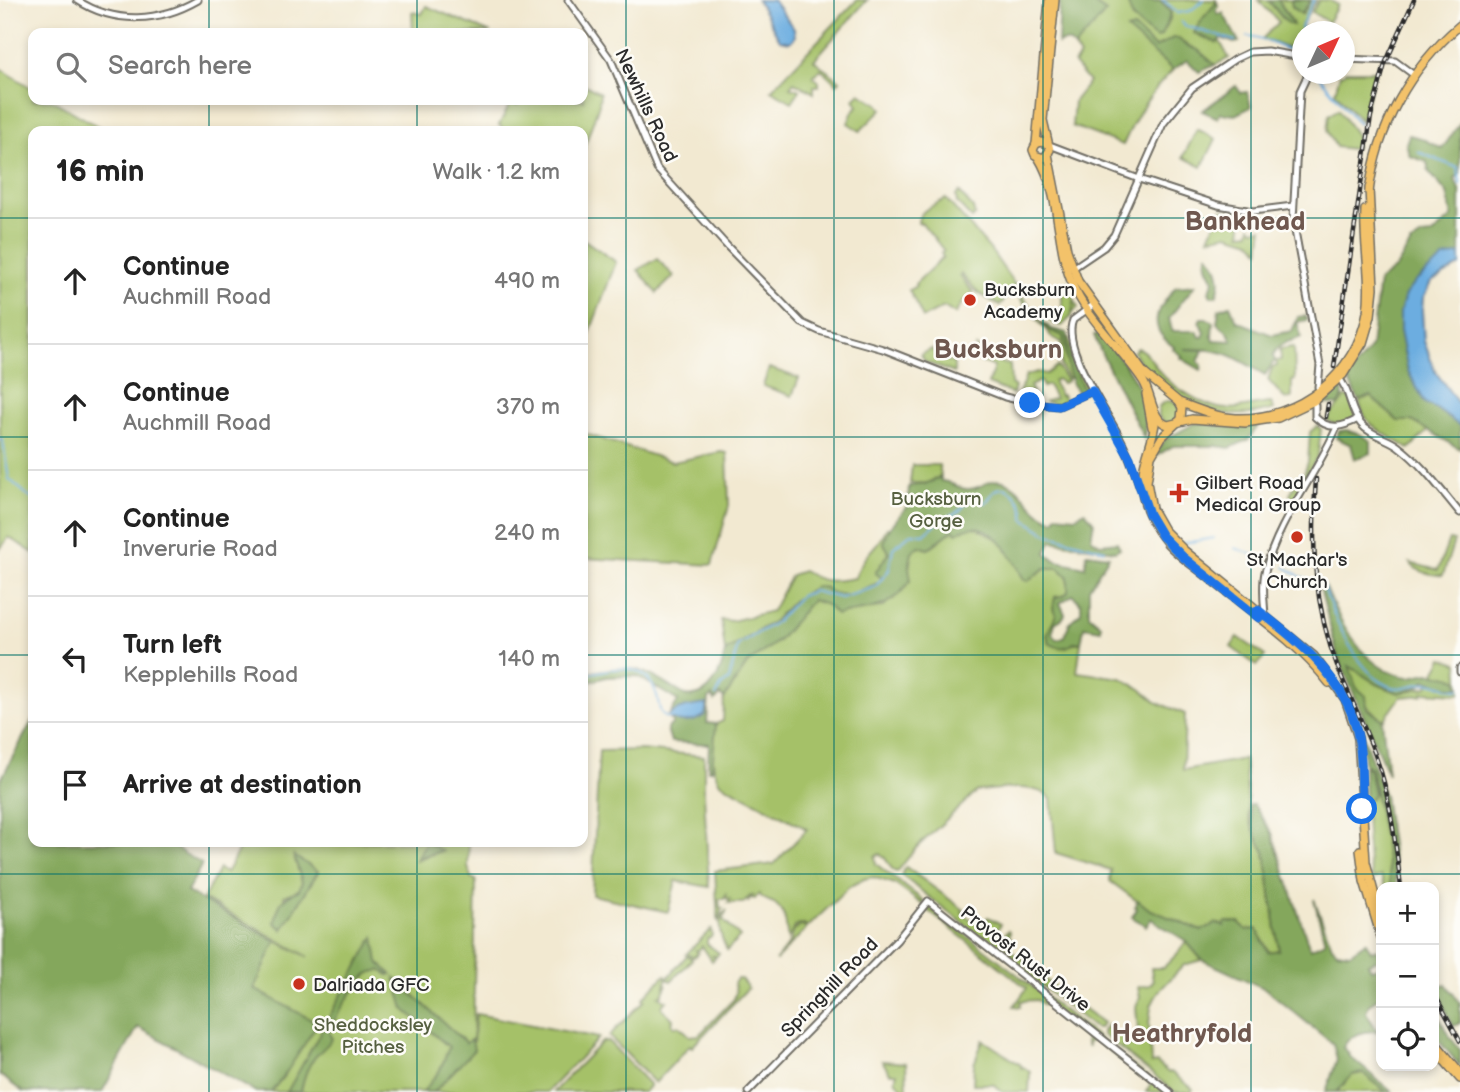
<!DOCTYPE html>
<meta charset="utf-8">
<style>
body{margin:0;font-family:"Balsamiq Sans",sans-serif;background:#f6f6f6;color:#222}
.controls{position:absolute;right:21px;bottom:21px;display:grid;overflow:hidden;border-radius:14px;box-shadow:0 4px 10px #0003}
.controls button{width:63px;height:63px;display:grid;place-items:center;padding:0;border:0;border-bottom:2px solid #e0e0e0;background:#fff;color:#222;font:35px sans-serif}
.compass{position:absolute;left:1292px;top:21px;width:63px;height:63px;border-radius:50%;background:#fff;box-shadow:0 4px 10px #0003;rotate:46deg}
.stop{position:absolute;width:21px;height:21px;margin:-16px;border:5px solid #1a73e8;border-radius:50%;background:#fff}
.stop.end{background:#1a73e8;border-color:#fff;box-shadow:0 2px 7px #0008}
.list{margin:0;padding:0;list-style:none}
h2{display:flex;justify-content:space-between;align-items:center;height:91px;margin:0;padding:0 28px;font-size:30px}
h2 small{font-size:23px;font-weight:400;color:#767676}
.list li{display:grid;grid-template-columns:46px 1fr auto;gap:21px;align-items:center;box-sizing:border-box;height:126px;padding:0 28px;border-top:2px solid #e0e0e0}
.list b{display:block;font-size:26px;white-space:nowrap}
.list p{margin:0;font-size:23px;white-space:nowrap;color:#767676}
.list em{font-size:23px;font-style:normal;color:#767676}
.icon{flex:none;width:38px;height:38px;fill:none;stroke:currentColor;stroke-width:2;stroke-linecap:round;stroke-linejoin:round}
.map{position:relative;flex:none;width:1460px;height:1092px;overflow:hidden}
.search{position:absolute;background:#fff;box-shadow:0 4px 10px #0003;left:28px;top:28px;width:560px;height:77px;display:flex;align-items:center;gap:18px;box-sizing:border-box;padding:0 24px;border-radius:14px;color:#767676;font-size:26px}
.panel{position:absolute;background:#fff;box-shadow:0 4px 10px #0003;left:28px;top:126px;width:560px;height:721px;border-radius:14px}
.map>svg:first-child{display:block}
</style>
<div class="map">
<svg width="1460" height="1092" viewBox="0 0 1460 1092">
<rect width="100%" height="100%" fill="#fdfcf7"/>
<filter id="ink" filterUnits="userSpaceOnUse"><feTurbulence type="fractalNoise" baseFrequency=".0143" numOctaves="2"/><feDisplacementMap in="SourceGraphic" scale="14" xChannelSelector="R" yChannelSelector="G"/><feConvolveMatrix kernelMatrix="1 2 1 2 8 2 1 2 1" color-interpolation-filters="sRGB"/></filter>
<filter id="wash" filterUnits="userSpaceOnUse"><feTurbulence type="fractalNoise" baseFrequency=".00686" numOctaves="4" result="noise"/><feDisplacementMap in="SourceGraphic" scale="28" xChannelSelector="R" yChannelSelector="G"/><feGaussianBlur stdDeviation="1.57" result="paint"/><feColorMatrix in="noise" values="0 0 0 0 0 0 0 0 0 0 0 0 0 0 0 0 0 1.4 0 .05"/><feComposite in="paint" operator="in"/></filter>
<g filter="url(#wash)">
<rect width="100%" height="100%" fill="#f2e9d1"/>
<!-- green -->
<g fill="#a5c168" stroke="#68764a" stroke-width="2" fill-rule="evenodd">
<path d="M857 0H867L814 60 840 81 837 84 821 69 813 76 819 82V86H814V93L794 82 790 87 800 90 792 102 771 90Z"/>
<path d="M1089 0 1128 2 1133 19 1157 38C1161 35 1172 20 1171 13 1171 8 1163 3 1159 0H1216L1215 5 1197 27 1216 43 1219 40 1229 58 1215 65 1198 50 1173 38 1155 48 1134 28 1128 30 1173 70C1150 92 1136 116 1123 145L1072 126 1074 101 1089 82 1074 64 1080 56 1074 48 1106 12Z"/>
<path d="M1258 0H1268L1283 19 1292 21 1278 0H1291L1292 7 1303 14 1311 0H1316L1303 22 1300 37 1290 49 1262 39 1279 22Z"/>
<path d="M1319 0H1329L1338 5 1328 22 1312 12Z"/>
<path d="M426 6 491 33H413L412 12 422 14Z"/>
<path d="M0 68 33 89V100H52L106 131H33V553L9 537 0 549Z"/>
<path d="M1345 71H1375L1361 121 1335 92 1340 74H1344Z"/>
<path d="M583 84 600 93 599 104 583 151V131H505L499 125 510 104 519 105 522 100H583Z"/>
<path d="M860 93 878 104 882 109 860 131 848 123 853 111 858 106 854 99Z"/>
<path d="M1338 109 1356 135V147L1352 149 1336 147 1327 131 1329 115Z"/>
<path d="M1197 129 1216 139 1202 167 1183 157Z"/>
<path d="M959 192 973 208 975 216 972 219 957 203 956 196Z"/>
<path d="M946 199 990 249 1015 285 1000 306 978 293 961 274 960 276 973 292 972 297 962 303 955 314 944 307 923 318 909 290 916 286 915 284 943 257 941 253 944 251 922 223H918C918 210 935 205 946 199Z"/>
<path d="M1221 209 1248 214 1243 218 1241 233 1250 232 1251 226 1254 229 1263 228 1260 250 1251 241 1228 234 1209 238Z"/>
<path d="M583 239 616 262 583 351Z"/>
<path d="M657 259 674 276 657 293 638 270Z"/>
<path d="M1067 282 1078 307 1072 314 1074 301 1071 317 1062 326 1054 324 1046 317 1047 315 1062 311V285Z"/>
<path d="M1016 287 1045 327 1063 336 1066 357 1071 377 1068 379 1061 366V342L1051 336 1021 300 1022 298 1012 292Z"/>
<path d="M1067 333 1087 387 1084 392C1079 375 1065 353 1067 333Z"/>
<path d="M976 347 980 349 983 356 990 359 991 356 995 358V361L1010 365 1011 384 1015 387 1013 394 988 384 994 367 975 359Z"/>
<path d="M1294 347 1295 380 1292 381V398L1285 399 1268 380 1272 368 1277 366 1276 361 1281 360 1280 349Z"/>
<path d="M1138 348C1150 354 1152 362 1160 372 1172 387 1208 409 1227 409 1241 409 1256 404 1271 403L1274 409C1231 423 1186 409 1153 379 1145 372 1139 361 1133 352Z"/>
<path d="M932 349 937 356 954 363V373L925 362 921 354Z"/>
<path d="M1057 366 1067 381 1062 383 1057 379 1053 381 1060 396 1062 395 1065 401 1057 404 1044 402 1055 398 1048 385 1043 387 1040 381 1030 386 1033 392 1025 394 1026 399 1020 398 1019 393 1026 375 1038 372 1046 374Z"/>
<path d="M769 368 799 378 792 396 763 386Z"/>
<path d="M1370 396 1398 421H1412L1429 430 1409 449C1387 433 1365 430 1359 401Z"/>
<path d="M1345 397H1349L1357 417 1340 426 1328 421V418Z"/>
<circle cx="1169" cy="412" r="11"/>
<path d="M1317 426 1321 429 1318 455 1293 501 1290 494 1296 483 1300 486 1308 462 1310 432Z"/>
<path d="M583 433 673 462 721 452 727 453 729 506 712 565 583 558Z"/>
<path d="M912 465H939L941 476 927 483H910Z"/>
<path d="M974 526 1004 543 1028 581 1045 568H1059L1068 577V592L1063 596 1055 597 1056 615 1047 634 1049 643H1081L1077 672 1121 678 1141 689 1156 702 1185 714 1183 770 1244 759 1249 817 1254 832 1265 852 1279 950 1269 952 1257 929 1246 930 1239 922 1224 926 1216 923 1202 931 1148 909 1110 881 1111 870 1056 853 1051 799C1036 781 999 790 977 791L916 848 897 872C888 870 889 858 880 854L875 856 876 864 924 901 923 905 895 884 873 877 864 879 849 887 808 927 802 924 794 927 788 940C785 926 788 913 774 903 767 900 763 900 759 894L755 899 750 898 748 903 749 899 754 895 750 896 744 903H728L730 899H727L726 895 724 899H719L720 908H723L718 922 715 871 774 864 807 829 720 783C709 764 713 746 716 724L723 721 724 699 747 664 779 640 812 599C835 608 859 609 884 607 891 595 902 584 908 571 912 561 908 551 920 546L928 549 954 529Z"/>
<path d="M887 528 890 530 884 542 889 552 884 562 882 578 878 583 848 596 829 592 793 601 774 621 725 652 721 620 732 621 772 611 791 575 803 571C823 583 832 582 855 578 863 553 877 549 887 528Z"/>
<path d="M1449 540 1454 541 1443 575C1433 576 1415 571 1410 563L1438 570Z"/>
<path d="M1238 637 1265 656 1257 666 1231 647Z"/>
<path d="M1443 658 1458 663 1460 694 1423 692 1422 695 1401 697 1384 720C1360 704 1357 692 1348 665L1377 684 1399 693 1427 687Z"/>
<path d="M642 750 704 756V794L709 887 676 881 668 912 592 895 599 751Z"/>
<path d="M1364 763 1371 768C1378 807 1386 847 1391 887H1385L1381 876 1373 879 1369 865 1365 800H1369C1374 788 1371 772 1364 763Z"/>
<path d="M243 842H426L416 860 441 851 428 842H469L468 866 471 878 476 880 473 1043 476 1014 599 1038 547 1092H271L286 1073 253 989 276 941 309 957 203 899 219 869 226 873ZM294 857 318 872 283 929 284 896 299 890 302 882Z"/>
<path d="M906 867 964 910 962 913 980 926 988 917 1001 924 995 932 1002 938 1008 930 1010 932 1009 936 1012 939 1006 947 1026 962 1021 968 901 875Z"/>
<path d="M929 906 1100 1039 1099 1041 1103 1042 1167 1092H1146L1151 1084 1094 1038 1088 1043V1047L1086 1043V1038L1046 1003 1044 1005 1037 1000 1021 1001 1020 1007 1014 1006 1027 988 927 910Z"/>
<path d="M727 910 723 920 740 937 727 950C720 936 715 921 727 910Z"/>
<path d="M801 926 807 928 775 961 791 941 794 930Z"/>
<path d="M711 929 712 936 707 939V944L719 953 716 957 712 955 715 958 712 961 702 946 699 950H696L698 953 694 957 686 954Z"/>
<path d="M1186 941 1202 960 1184 965 1158 992 1151 1006 1149 1024 1151 1064 1157 1063 1169 1073 1171 1072 1193 1089 1191 1092H1175L1103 1035V1031L1107 1025 1110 1034 1121 1033 1123 1046 1139 1043 1136 1007 1140 998 1138 987 1150 985 1153 981 1151 968H1163L1178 953Z"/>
<path d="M687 955 692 959 690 962 671 981 666 979 665 986 667 984 662 995 659 996 667 1001 663 1004 662 1008 673 1019 672 1024 676 1027 678 1025 690 1036 699 1035 734 999 736 992 734 983 737 979H741L748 988 692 1047 690 1045 655 1083 609 1036 645 1000 643 998 665 975 667 979Z"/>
<path d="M1028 967 1103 1023 1099 1028H1095L1024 972Z"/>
<path d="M983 1040 1021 1065V1068L1023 1067 1030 1072 1029 1092H1002L993 1084H973L974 1064Z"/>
<path d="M608 1041 650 1085 644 1092H553L602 1042Z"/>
<path d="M882 1061 906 1063 907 1090H904L895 1080 897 1073H890Z"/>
<path d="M1363 1073 1386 1092H1337L1352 1075Z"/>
</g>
<!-- forest -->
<g fill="#84a75c" stroke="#586944" stroke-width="2" fill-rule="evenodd">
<path d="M1060 0H1089L1106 12 1074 48 1070 43 1064 41 1058 44Z"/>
<path d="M1116 0 1161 1 1171 13 1161 36 1156 38C1143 27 1130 21 1128 2Z"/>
<path d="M1268 0H1278L1293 25 1288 24Z"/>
<path d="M1291 0H1311L1301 14 1292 6Z"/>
<path d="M1217 2 1219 7 1216 10 1218 14 1223 13 1239 42 1234 43 1221 38 1217 43 1194 33 1203 18Z"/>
<path d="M1134 28 1155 48 1173 38 1179 39 1185 45 1198 50 1215 65 1199 72 1187 60 1173 70 1127 30Z"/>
<path d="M1236 86 1241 93 1247 92 1251 107 1235 115 1220 113 1218 118 1202 111Z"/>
<path d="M1460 123V174L1455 179 1460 193V254L1444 259 1400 312V330L1408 371 1415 384 1438 410 1460 426V449L1412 421H1398L1370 396 1359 401 1347 378 1371 347 1379 281 1396 268 1411 243 1422 236 1432 235 1452 217 1447 193 1429 172 1427 162 1410 156 1406 144 1409 135 1421 138 1442 149Z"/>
<path d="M1208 254C1218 265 1224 281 1216 296H1211L1209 291 1214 280C1209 271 1204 264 1208 254Z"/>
<path d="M1195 285 1169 318 1172 331H1197L1200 337H1203L1205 332 1199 322 1201 318H1206L1213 322 1212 336 1214 340 1232 341 1228 332 1217 323 1219 309 1230 305 1237 321 1272 335 1292 331 1298 317 1306 316 1308 320 1297 322 1301 337C1288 343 1278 342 1273 357L1275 360 1265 375C1232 355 1224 348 1184 349L1203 350 1198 362 1202 365 1201 370 1181 358 1182 356 1173 349 1174 347C1145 327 1157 309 1176 287Z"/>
<path d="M1043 322 1052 329 1067 333C1065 350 1079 376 1084 392L1079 394 1071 383 1072 379 1068 369 1063 336 1050 331 1041 323Z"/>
<path d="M1100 334C1118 354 1141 382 1146 410 1147 419 1145 429 1144 438L1100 350 1094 335Z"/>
<path d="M1339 387 1343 392 1342 399 1338 405 1318 403Z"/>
<path d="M1195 423 1238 427 1259 425 1248 440 1230 448 1216 446H1173L1158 455 1156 454 1164 440Z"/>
<path d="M1346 430 1357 433 1371 441V453L1355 459 1351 445 1336 438 1339 431Z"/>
<path d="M941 477V481C951 481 958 489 967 489 980 490 990 477 1003 481 1025 487 1031 516 1055 520L1057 515 1075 517 1085 511 1094 522 1091 538 1100 544 1117 542 1120 548 1115 551 1051 541 1046 553 1057 561 1085 567 1087 553 1109 556 1089 588V615L1101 625V630L1084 627 1081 643 1075 642C1067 649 1058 649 1049 643L1047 634 1056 615 1053 609 1055 597 1063 596 1068 592V577L1059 568H1045L1028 581 1024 580C1013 557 989 511 957 533L953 530 928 549 920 546C907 550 908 568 911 580 889 612 871 607 836 615L827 605 812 600 779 640 747 664 724 699 720 695 715 701 712 696 709 699 707 723 716 724 712 770H708L709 744 671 742 667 729 673 723 668 717 678 701 637 676 606 677 583 684V674C637 663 639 667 686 696 710 700 722 671 725 652L774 621 793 601 816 586 826 588 829 592 848 596 878 583 882 578 875 573 889 552 883 542 890 528 911 501 908 499 909 486 926 484ZM1073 595 1081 604V612L1070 622 1064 637 1057 639 1052 634 1055 623 1063 618 1065 614 1060 603Z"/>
<path d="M1325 586C1339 621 1365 673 1409 677 1416 677 1423 673 1430 673 1438 674 1448 677 1457 679L1460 687H1443L1426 680 1420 686 1399 693 1377 684 1349 666 1356 687 1366 696 1367 709 1382 719 1388 774 1337 654 1320 587Z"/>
<path d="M33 719V842H165L202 864 187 892 276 941 254 989 318 1023 286 1073 271 1092H256L138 1027 102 1092H23L0 1075V781Z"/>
<path d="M1358 720 1384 796 1397 887H1391C1386 847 1378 807 1371 768L1364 763 1363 742Z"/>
<path d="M1364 766 1369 769 1374 794 1369 800H1365Z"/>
<path d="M1253 804 1272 833 1310 949 1325 942 1314 899 1332 946 1337 951 1350 953 1366 942 1371 951 1377 949 1378 953 1381 952V959L1368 963 1371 969 1381 966V996L1369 1004 1366 1012 1378 1032C1367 1029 1348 1035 1343 1048L1349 1053 1348 1055 1392 1092H1386L1363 1073 1352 1075 1337 1092H1326L1337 1059 1333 1044 1266 989 1202 960 1186 941 1151 919 1146 926 1132 917 1137 909 1134 907 1138 900 1149 909 1201 931 1216 923 1224 926 1226 922H1239L1246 930 1257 929 1268 952 1279 950 1265 852 1254 832 1249 806Z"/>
<path d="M426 842 442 851 422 856 415 862Z"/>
<path d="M294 856 318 871 283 929 275 923C278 904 281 898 299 890L302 882Z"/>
<path d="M374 937 378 962 391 974 389 975 380 970C379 971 371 972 370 973 357 980 334 1019 329 1033L332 1039C327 1046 322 1049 317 1055 308 1064 303 1080 301 1092H287Z"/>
<path d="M1434 974 1439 986 1446 984 1460 1003V1023L1454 1026 1434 989Z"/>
<path d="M395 978 466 1043 472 1039 474 1050 434 1092H423L440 1070 449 1047 404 1009Z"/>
<path d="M1434 1006 1447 1033 1460 1050V1066L1434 1035Z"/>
</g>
<!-- water -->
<g fill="#6cade0" stroke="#4c6c86" stroke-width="2">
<path d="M757 0H773L794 29 795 37 790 42 780 40Z"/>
<path d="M1460 254V266L1431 282 1423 299 1422 310 1424 341 1435 371 1460 406V426L1438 410 1425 403 1408 371 1400 330V312L1405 295 1415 282 1444 258Z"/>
<path d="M707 704 705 715C694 723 680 725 668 717 677 707 693 706 707 704Z"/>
</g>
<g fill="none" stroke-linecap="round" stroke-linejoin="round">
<!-- stream -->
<g stroke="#6cade0" stroke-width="2">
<path d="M1163 0 1178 13 1190 11 1204 0"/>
<path d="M1181 22 1186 26 1235 41"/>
<path d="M1248 36C1268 37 1282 52 1302 53"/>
<path d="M1302 52C1295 33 1305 17 1314 0"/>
<path d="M1317 74 1359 124"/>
<path d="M1418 152 1458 168 1460 185"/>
<path d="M0 438 3 441 9 479 33 500"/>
<path d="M1184 543 1214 538"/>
<path d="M1235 548 1252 554"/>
<path d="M1285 567 1301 577 1323 584C1333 616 1357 674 1391 687 1402 691 1417 682 1429 683 1439 684 1448 690 1460 689"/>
<path d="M583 675C612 669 643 658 656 693 660 703 657 711 666 718H670"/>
<path d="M716 696 721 686 729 680 738 645 776 622 800 596 813 591 841 598 875 587 889 570 893 548 912 533 924 534 939 521 959 511 969 500 975 498 985 503C989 500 992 492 996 490 1010 481 1027 507 1024 519L1047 534 1104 550"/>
</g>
</g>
</g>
<g filter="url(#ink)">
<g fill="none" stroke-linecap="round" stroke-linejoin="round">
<!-- minor casing -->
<g stroke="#716e65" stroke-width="9">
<g id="minor">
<path d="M77 0C115 25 160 22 198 0"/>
<path d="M568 0 611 60 657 169 728 247 802 323 819 331 883 349 1005 397 1030 403 1059 406 1092 391"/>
<path d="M1344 59 1395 61 1414 75"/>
<path d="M1308 74 1300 91 1293 220 1320 365 1318 387"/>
<path d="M1047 144 1139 179 1218 205 1253 211 1293 206"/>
<path d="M1073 268 1104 247 1114 235 1163 124 1192 88 1235 59 1250 52 1267 51 1302 57"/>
<path d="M1093 305 1073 320C1061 347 1106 411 1119 436 1128 452 1134 469 1140 487"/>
<path d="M1337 376C1351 390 1349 410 1361 424 1371 436 1386 437 1398 446 1422 464 1441 490 1460 513"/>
<path d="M1315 405V417C1329 431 1343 427 1358 419"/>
<path d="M1265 615C1264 602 1262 586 1265 572 1278 520 1316 476 1337 427"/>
<path d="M1460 668V672"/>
<path d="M748 1092 897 940 928 901 1170 1092"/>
</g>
</g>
<!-- major casing -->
<g stroke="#716e65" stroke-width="10">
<g id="major">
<path d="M1036 144 1049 0"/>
<path d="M1047 144 1041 142 1036 144 1033 150 1035 155 1044 158 1050 150 1043 120 1055 0"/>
<path d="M1048 154 1067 250 1078 281 1144 373 1179 402 1182 408 1181 419 1162 437 1151 456 1147 482 1152 509 1164 530 1185 551 1314 656 1345 699 1358 738 1366 862 1381 918"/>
<path d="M1038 157C1061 194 1055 241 1071 281 1087 320 1120 346 1143 381 1152 395 1152 421 1168 425L1192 419 1245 423 1278 418 1314 401 1343 375 1363 343 1371 316 1374 288 1369 188"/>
<path d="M1369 192C1377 127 1410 68 1460 25"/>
<path d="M1146 394 1152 427"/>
<path d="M1179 402C1198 409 1216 417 1236 418 1299 420 1356 375 1367 312 1372 279 1363 244 1365 210"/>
<path d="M1156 417C1154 442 1140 464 1142 490 1144 510 1155 528 1167 543 1178 555 1191 564 1204 574 1246 609 1295 639 1329 683"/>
<path d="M1360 850 1364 881 1381 937"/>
<path d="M1434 1041 1460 1072"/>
<path d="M1434 1049 1460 1079"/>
</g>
</g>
<!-- minor -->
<use href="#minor" stroke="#fff" stroke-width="5"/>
<!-- major -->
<use href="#major" stroke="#f3c26a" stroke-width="7"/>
<!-- rail casing -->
<g stroke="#2b2b2b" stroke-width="4.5">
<g id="rail">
<path d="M1334 367 1371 116 1385 64 1414 0"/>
<path d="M1326 417 1328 404"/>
<path d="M1316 479C1311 544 1314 607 1338 668 1352 703 1370 736 1381 772 1392 809 1396 849 1401 887"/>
<path d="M1434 993 1460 1041"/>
</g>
</g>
<!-- rail -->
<use href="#rail" stroke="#fdfcf7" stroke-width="2" stroke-dasharray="5" stroke-linecap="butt"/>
</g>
</g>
<g fill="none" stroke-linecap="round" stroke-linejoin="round" filter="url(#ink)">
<!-- route -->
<path stroke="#1a73e8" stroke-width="9" d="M1030 403 1059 406 1092 391 1130 458 1149 514 1162 536 1183 557 1259 618 1258 610C1299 642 1343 676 1356 728 1363 754 1361 783 1362 809"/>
</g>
<!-- grid -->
<path fill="none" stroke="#0f766e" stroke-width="2" stroke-opacity="0.55" d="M209 0V33M417 0V33M626 0V1092M834 0V1092M1043 0V1092M1251 0V1092M209 100V131M417 100V131M0 218H33M583 218H1460M0 437H33M583 437H1460M0 655H33M583 655H1460M209 842V1092M417 842V1092M0 874H1460"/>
<!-- markers -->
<g fill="#c8321e" stroke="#fdfcf7" stroke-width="2.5">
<circle cx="970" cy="300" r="7"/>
<path d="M1175.5 482.5h7v7h7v7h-7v7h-7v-7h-7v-7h7z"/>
<circle cx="1297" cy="537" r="7"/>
<circle cx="299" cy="984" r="7"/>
</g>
<g text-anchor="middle" stroke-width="5" stroke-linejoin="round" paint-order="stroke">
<!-- street labels -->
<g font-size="19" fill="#2b2b2b" stroke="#fdfcf7">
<text transform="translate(647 105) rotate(65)" y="7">Newhills Road</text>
<text transform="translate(1026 958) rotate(38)" y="7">Provost Rust Drive</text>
<text transform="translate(829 987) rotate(-46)" y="7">Springhill Road</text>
</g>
<!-- poi labels -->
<g font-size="19" fill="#2b2b2b" stroke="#fdfcf7" text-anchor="start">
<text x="984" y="296">Bucksburn<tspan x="984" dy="22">Academy</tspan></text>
<text x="1195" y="489">Gilbert Road<tspan x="1195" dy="22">Medical Group</tspan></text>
<text x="1297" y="566" text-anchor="middle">St Machar's<tspan x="1297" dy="22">Church</tspan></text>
<text x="313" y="991">Dalriada GFC</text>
</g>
<!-- park labels -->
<g font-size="19" fill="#566040" stroke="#fdfcf7">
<text x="936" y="505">Bucksburn<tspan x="936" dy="22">Gorge</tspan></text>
<text x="373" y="1031">Sheddocksley<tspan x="373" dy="22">Pitches</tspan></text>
</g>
<!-- district labels -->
<g font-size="26" font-weight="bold" fill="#6f584f" stroke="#fdfcf7">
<text x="1245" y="230">Bankhead</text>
<text x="998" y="358">Bucksburn</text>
<text x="1182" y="1042">Heathryfold</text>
</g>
</g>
</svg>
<div class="controls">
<button>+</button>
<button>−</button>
<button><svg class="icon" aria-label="locate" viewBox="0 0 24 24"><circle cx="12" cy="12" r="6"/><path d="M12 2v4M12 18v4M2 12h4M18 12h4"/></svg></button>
</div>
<svg class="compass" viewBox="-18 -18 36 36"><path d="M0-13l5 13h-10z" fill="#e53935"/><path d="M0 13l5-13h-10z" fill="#767676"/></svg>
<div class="stop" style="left:1362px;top:809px"></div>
<div class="stop end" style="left:1030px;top:403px"></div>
<div class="search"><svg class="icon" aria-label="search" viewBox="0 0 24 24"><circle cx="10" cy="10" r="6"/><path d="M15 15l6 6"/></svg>Search here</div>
<section class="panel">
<h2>16 min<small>Walk · 1.2 km</small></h2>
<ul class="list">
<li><svg class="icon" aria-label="ahead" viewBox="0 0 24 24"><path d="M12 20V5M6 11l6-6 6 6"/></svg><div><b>Continue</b><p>Auchmill Road</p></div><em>490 m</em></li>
<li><svg class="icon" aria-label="ahead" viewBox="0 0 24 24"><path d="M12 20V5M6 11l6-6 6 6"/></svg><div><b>Continue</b><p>Auchmill Road</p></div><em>370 m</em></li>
<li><svg class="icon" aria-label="ahead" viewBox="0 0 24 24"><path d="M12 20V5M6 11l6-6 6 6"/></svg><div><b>Continue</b><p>Inverurie Road</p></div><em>240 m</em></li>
<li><svg class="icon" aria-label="left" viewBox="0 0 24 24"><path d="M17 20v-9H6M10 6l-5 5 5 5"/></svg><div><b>Turn left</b><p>Kepplehills Road</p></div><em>140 m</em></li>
<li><svg class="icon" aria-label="arrive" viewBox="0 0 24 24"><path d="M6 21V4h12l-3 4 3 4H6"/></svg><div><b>Arrive at destination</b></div></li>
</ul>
</section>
</div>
